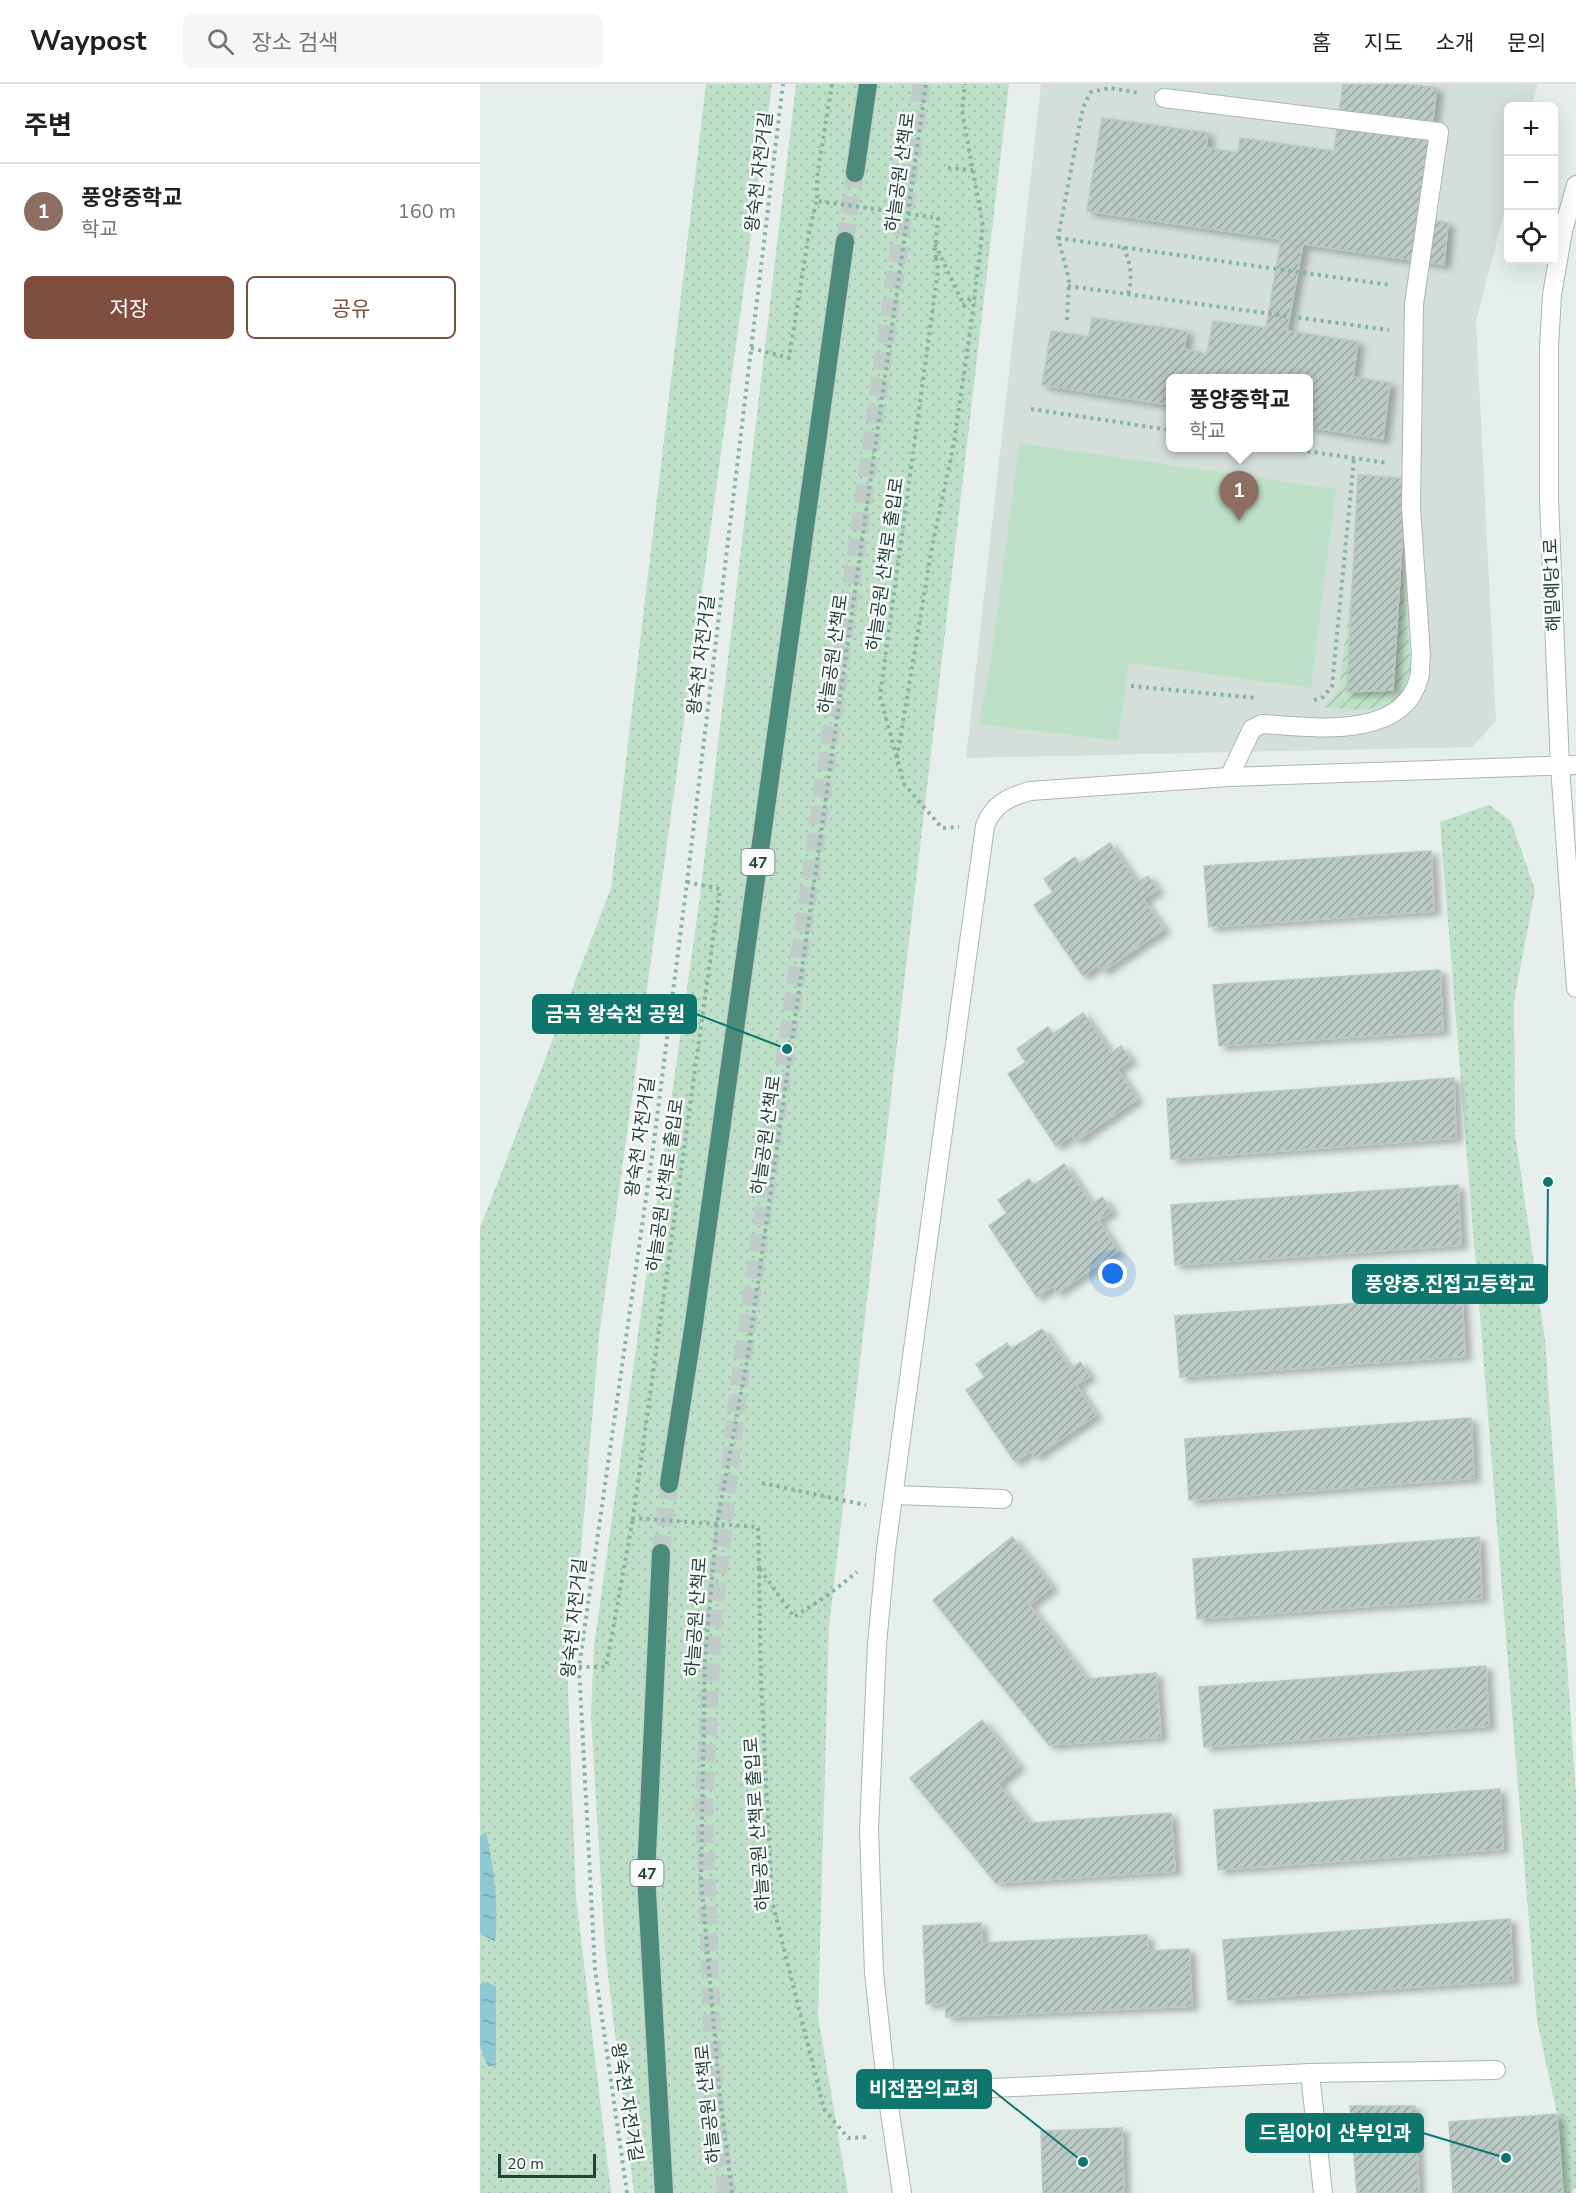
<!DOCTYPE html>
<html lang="ko">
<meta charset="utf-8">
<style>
body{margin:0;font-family:"Nunito Sans","Noto Sans KR",sans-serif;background:#f6f6f6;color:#202124}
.controls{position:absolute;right:18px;top:18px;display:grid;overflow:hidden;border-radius:9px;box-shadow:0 6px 24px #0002}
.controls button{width:54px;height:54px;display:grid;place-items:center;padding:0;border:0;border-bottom:2px solid #e0e0e0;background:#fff;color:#202124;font:30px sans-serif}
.scale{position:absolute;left:18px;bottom:15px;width:98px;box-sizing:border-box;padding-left:6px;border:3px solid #24423a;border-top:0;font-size:16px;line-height:21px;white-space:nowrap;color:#24423a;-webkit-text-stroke:4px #f7fbf9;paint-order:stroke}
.you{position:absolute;left:633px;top:1190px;width:21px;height:21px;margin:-15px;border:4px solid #fff;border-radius:50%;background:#1a73e8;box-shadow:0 0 0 9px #1a73e833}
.badge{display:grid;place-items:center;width:39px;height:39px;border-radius:50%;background:#7f4e3f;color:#fff;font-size:20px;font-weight:700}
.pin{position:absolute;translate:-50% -50px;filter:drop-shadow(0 2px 3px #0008)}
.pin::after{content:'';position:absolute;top:32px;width:21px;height:18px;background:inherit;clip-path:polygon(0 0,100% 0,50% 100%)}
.popup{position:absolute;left:686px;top:290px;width:147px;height:78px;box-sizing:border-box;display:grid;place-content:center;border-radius:9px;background:#fff;filter:drop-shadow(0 2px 4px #0005);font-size:20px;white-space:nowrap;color:#757577}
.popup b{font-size:22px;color:#202124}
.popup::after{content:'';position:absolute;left:50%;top:100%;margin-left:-12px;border:12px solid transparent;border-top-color:#fff}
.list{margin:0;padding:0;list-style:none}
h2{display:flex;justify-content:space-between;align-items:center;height:78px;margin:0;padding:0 24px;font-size:26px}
h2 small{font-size:20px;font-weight:400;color:#757577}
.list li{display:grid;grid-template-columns:39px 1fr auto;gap:18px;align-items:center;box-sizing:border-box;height:96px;padding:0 24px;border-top:2px solid #e0e0e0}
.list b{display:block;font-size:22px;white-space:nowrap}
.list p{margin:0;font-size:20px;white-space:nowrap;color:#757577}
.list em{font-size:20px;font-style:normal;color:#757577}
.actions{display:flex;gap:12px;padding:18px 24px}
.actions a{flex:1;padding:14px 0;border:2px solid #7f4e3f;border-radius:9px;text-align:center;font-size:21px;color:#7f4e3f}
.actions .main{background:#7f4e3f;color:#fff}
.icon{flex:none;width:33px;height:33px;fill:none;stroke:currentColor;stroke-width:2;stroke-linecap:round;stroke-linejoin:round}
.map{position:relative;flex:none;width:1096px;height:2109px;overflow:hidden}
header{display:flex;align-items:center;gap:36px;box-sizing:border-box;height:84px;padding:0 30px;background:#fff;border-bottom:2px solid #e0e0e0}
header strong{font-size:28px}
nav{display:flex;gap:33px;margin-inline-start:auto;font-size:21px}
.search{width:420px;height:54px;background:#f6f6f6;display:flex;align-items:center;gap:15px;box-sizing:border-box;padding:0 21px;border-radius:9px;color:#757577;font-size:22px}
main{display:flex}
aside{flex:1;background:#fff}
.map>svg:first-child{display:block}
</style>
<header>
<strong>Waypost</strong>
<div class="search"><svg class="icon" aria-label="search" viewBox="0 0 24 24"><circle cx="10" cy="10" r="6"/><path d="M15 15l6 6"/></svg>장소 검색</div>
<nav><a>홈</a><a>지도</a><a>소개</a><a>문의</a></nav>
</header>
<main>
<aside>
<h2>주변<small></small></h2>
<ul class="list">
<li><span class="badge" style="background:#8d6e63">1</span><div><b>풍양중학교</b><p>학교</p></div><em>160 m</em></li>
</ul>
<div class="actions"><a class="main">저장</a><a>공유</a></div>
</aside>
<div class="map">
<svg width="1096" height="2109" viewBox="0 0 1096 2109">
<defs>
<pattern id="grass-dots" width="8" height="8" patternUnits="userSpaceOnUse" patternTransform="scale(1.5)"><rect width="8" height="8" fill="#bfe0c8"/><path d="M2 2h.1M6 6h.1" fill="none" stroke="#a4c1ad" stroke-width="1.8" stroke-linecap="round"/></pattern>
<pattern id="garden-furrows" width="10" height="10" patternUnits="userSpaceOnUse" patternTransform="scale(1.5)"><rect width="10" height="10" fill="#bfe0c8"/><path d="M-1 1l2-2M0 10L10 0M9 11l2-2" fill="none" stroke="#a4c1ad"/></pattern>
<pattern id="water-ripples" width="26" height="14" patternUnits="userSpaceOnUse" patternTransform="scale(1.5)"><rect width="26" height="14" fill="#8ec9d4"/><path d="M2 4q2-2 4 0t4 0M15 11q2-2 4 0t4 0" fill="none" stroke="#74a5ad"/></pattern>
<pattern id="building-hatch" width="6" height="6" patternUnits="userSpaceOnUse" patternTransform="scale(1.5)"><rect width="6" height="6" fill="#bbcac4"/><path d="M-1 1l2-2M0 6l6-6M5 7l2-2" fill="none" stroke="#98a6a0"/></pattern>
<filter id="shadow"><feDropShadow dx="6" dy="4" stdDeviation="3" flood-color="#0004"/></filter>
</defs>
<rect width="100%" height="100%" fill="#e6efeb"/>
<!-- built -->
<path fill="#d4dfda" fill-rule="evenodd" d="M561 0H1058L1052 22H1028V114L996 237 1016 637 992 663 486 674ZM690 294H828V364H690Z"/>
<!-- grass -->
<g fill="url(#grass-dots)">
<path d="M226 0H292L119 1252 101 1466 92 1517 87 1580 96 1812 131 2109H0V1144L131 804Z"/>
<path d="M316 0H529L349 1543 338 1932 368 2109H154L125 1865 111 1632 114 1562 220 812Z"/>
<path d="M1009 721 1031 737 1055 806 1034 917 1035 1049 1065 1256 1096 1710V2103L1090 2109H1083L1077 2030 1057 1937 960 738Z"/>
</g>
<!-- garden -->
<path fill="url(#garden-furrows)" d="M886 390 921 395V466L931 584C929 595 927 606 918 614 902 629 865 626 845 623L859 605Z"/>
<!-- pitch -->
<path fill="#bfe0c8" d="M539 359 856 405 831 604 649 579 638 657 499 640 513 560Z"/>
<!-- water -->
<g fill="url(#water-ripples)">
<path d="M6 1748C14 1785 19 1821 15 1858L0 1849V1752Z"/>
<path d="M7 1898 16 1903V1981L8 1983 0 1962V1901Z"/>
</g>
<!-- building -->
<g fill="url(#building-hatch)" stroke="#b8c9c2" stroke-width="1.5" filter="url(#shadow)">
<path d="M863 0H926L957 4 940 135 968 139 964 181 823 160 807 247 878 258 873 293 910 299 903 355 828 343V294H690V321L562 301 571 247 609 253 612 234 707 247 704 265 727 270 733 237 786 244 801 155 607 127 622 34 728 49 726 64 758 69 760 54 854 67Z"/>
<path d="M878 391 926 395 913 606 867 608Z"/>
<path d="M630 759 657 799 668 792 678 806 663 815 684 845 623 887 618 881 603 892 554 821 573 808 564 795 595 773 599 780Z"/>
<path d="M951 767 954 827 729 843 724 782Z"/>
<path d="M960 886 963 947 739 962 733 901Z"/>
<path d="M603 929 631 969 641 962 651 976 637 985 657 1015 596 1057 592 1051 576 1062 528 990 546 978 537 965 568 943 573 950Z"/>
<path d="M974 994 976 1054 691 1075 687 1015Z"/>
<path d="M584 1080 612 1120 622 1113 632 1127 618 1136 638 1167 577 1209 573 1202 557 1213 509 1142 527 1129 518 1116 549 1095 554 1101Z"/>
<path d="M978 1101 981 1161 695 1181 691 1121Z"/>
<path d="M982 1212 985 1272 700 1293 695 1232Z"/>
<path d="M562 1245 590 1285 600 1278 610 1292 596 1301 616 1331 555 1373 551 1367 535 1378 486 1306 505 1293 496 1280 527 1259 531 1265Z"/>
<path d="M991 1334 994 1394 709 1416 705 1355Z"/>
<path d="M532 1453 572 1503 549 1521 607 1595 676 1589 681 1653 569 1661 453 1516Z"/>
<path d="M999 1453 1002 1514 717 1535 713 1475Z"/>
<path d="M1006 1582 1009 1642 724 1663 719 1603Z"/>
<path d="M502 1636 539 1682 518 1700 549 1739 691 1729 695 1787 516 1799 430 1694Z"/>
<path d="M1020 1705 1023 1765 738 1786 734 1726Z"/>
<path d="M1030 1835 1033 1896 748 1916 743 1856Z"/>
<path d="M501 1839 502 1859 667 1851 668 1867 709 1865 712 1922 466 1933 465 1919 446 1920 443 1842Z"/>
<path d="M870 2022H935L939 2109H877Z"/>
<path d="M1077 2030 1083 2109H973L969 2038Z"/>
<path d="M642 2044 644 2109H563L561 2047Z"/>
</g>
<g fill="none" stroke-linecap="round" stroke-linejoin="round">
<!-- trunk-tunnel -->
<g stroke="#bfccc8" stroke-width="18" stroke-dasharray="18 9" stroke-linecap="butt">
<path d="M365 157 375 89"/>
<path d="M181 1469 189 1400"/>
<path d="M247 2109 235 2027 224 1721 233 1538 258 1309 442 0"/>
</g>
<!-- service casing -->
<g stroke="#a8b8b2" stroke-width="20">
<g id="service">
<path d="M684 14 959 48 934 220 931 423 941 571C940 578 941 587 939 594 923 657 830 643 782 640L772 645 749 693"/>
<path d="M415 1411 523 1415"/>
</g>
</g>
<!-- minor casing -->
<g stroke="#a8b8b2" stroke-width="20">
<g id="minor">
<path d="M830 1989 1016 1986"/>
<path d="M407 2009 830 1989 843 2109"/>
<path d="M422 2109 407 2009 394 1889 389 1746 397 1560 406 1465 434 1258 505 742C513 720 529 713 550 707L749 693 1096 681"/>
</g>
</g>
<!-- tertiary casing -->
<g stroke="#a8b8b2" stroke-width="20">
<path id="tertiary" d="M1096 101 1083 147 1072 211 1069 263V415L1080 682 1096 904"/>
</g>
<!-- trunk casing -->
<g stroke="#c2cac8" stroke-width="20">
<g id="trunk">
<path d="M375 89 388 0"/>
<path d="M189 1400 214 1239 365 157"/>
<path d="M181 1469 166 1791 184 2109"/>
</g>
</g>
<!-- path -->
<g stroke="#86b3a5" stroke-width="4" stroke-dasharray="3 4.5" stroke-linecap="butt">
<path d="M468 84 493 86"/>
<path d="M578 154 910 201"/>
<path d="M455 160 484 222 494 211"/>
<path d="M643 163C651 180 653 193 648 210"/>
<path d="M456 174 458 186 400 612 424 700 462 744 479 743"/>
<path d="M588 202 909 246"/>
<path d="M587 236 589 195 578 154 603 23 611 8 630 4 659 9"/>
<path d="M271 264 309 274 330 143 337 117"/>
<path d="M551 325 690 346"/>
<path d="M805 364 908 379"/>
<path d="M651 602 776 614"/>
<path d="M834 616 843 613 852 602 874 374"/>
<path d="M417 674 452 463 473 364 490 249 503 142 482 27 485 0"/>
<path d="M282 1399 386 1421"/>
<path d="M279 1484 281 1595 292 1817 344 2025 368 2054 388 2053"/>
<path d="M280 1485 314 1533 348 1511 377 1488"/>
<path d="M99 1583H126L153 1434"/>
<path d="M147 2109 115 1885 99 1583 173 1065 207 798 303 0"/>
</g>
<!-- service -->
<use href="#service" stroke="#fff" stroke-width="18"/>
<!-- minor -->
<use href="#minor" stroke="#fff" stroke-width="18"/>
<!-- tertiary -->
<use href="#tertiary" stroke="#fff" stroke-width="18"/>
<!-- trunk -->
<use href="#trunk" stroke="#4c8a7c" stroke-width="18"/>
<!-- path-bridge -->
<g stroke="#86b3a5" stroke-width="4" stroke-dasharray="3 4.5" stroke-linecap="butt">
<path d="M352 0 337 93V117L458 134 455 165 456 174"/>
<path d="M207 798 240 805 153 1434 278 1443 279 1484"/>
<path d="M252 2109 240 2012 221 1795 225 1574 237 1440 267 1277 446 0"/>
</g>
</g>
<g text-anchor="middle" stroke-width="5" stroke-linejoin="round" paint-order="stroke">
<!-- shield labels -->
<g fill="#f7fbf9" stroke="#637a73" stroke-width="1.5">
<rect x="261.5" y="765" width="33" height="26" rx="4.5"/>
<rect x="150.5" y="1776" width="33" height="26" rx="4.5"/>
</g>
<g font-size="16" font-weight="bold" fill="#24423a">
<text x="278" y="784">47</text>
<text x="167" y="1795">47</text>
</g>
<!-- street labels -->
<g font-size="18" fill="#24423a" stroke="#f7fbf9">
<text transform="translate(279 88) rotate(-83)" y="6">왕숙천 자전거길</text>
<text transform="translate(420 88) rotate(-82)" y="6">하늘공원 산책로</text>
<text transform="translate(405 480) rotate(-82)" y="6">하늘공원 산책로 출입로</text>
<text transform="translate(1072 501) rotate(-92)" y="6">해밀예당1로</text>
<text transform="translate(353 570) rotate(-82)" y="6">하늘공원 산책로</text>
<text transform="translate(221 571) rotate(-83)" y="6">왕숙천 자전거길</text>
<text transform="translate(286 1051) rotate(-82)" y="6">하늘공원 산책로</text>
<text transform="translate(160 1053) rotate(-82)" y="6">왕숙천 자전거길</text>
<text transform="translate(185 1101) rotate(-82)" y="6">하늘공원 산책로 출입로</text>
<text transform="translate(216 1533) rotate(-86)" y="6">하늘공원 산책로</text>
<text transform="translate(94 1534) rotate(-84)" y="6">왕숙천 자전거길</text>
<text transform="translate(277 1740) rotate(-94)" y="6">하늘공원 산책로 출입로</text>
<text transform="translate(147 2018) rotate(81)" y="6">왕숙천 자전거길</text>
<text transform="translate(228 2020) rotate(-96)" y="6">하늘공원 산책로</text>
</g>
</g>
<!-- callouts -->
<path fill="none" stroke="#0f766e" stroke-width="2" d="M307 965L216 930M1068 1098L1067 1200M603 2078L511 2005M1026 2074L943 2049"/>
<g fill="#0f766e" stroke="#f7fbf9" stroke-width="2">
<circle cx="307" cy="965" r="6"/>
<circle cx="1068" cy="1098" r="6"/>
<circle cx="603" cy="2078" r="6"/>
<circle cx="1026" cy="2074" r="6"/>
</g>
<g fill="#0f766e" stroke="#0f766e" stroke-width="2">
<rect x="53" y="911" width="163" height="38" rx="6"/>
<rect x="873" y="1181" width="194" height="38" rx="6"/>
<rect x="377" y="1986" width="134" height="38" rx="6"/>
<rect x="766" y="2030" width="177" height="38" rx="6"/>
</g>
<g font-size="20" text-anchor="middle" font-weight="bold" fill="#fff">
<text x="135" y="937">금곡 왕숙천 공원</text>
<text x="970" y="1207">풍양중.진접고등학교</text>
<text x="444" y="2012">비전꿈의교회</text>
<text x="855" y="2056">드림아이 산부인과</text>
</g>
</svg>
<div class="controls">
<button>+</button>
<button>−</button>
<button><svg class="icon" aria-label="locate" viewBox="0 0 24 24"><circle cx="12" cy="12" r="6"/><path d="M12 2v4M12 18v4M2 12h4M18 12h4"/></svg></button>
</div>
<div class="scale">20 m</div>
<div class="you"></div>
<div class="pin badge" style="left:759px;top:437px;background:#8d6e63">1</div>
<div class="popup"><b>풍양중학교</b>학교</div>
</div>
</main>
